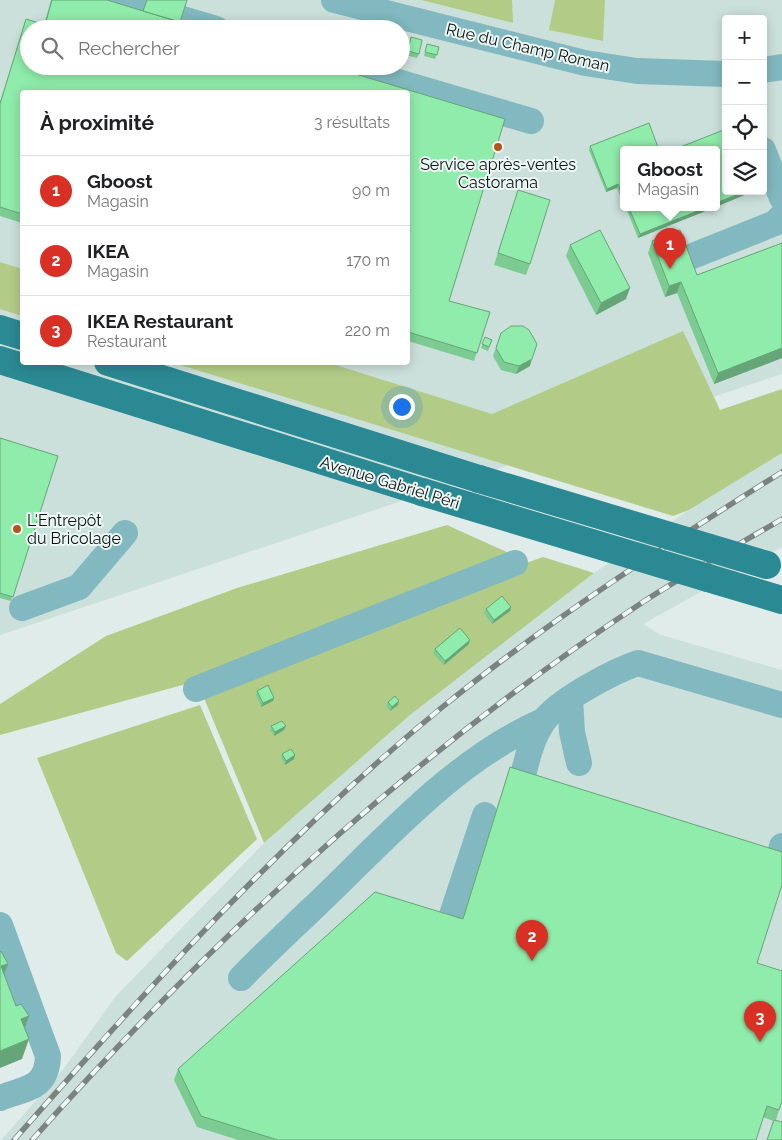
<!DOCTYPE html>
<html lang="fr">
<meta charset="utf-8">
<style>
body{margin:0;font-family:Raleway,sans-serif;background:#f2f2f2;color:#202124}
.controls{position:absolute;right:15px;top:15px;display:grid;overflow:hidden;border-radius:5px;box-shadow:0 2px 12px #0003}
.controls button{width:45px;height:45px;display:grid;place-items:center;padding:0;border:0;border-bottom:1px solid #e0e0e0;background:#fff;color:#202124;font:25px sans-serif}
.you{position:absolute;left:401px;top:406px;width:18px;height:18px;margin:-12px;border:4px solid #fff;border-radius:50%;background:#1a73e8;box-shadow:0 0 0 8px #1a73e833}
.badge{display:grid;place-items:center;width:32px;height:32px;border-radius:50%;background:#d93025;color:#fff;font-size:16px;font-weight:700}
.pin{position:absolute;translate:-50% -41px;filter:drop-shadow(0 1px 2px #0008)}
.pin::after{content:'';position:absolute;top:26px;width:18px;height:15px;background:inherit;clip-path:polygon(0 0,100% 0,50% 100%)}
.popup{position:absolute;left:620px;top:146px;width:100px;height:65px;box-sizing:border-box;display:grid;place-content:center;border-radius:5px;background:#fff;filter:drop-shadow(0 1px 4px #0005);font-size:16px;white-space:nowrap;color:#757577}
.popup b{font-size:19px;color:#202124}
.popup::after{content:'';position:absolute;left:50%;top:100%;margin-left:-10px;border:10px solid transparent;border-top-color:#fff}
.list{margin:0;padding:0;list-style:none}
h2{display:flex;justify-content:space-between;align-items:center;height:65px;margin:0;padding:0 20px;font-size:21px}
h2 small{font-size:16px;font-weight:400;color:#757577}
.list li{display:grid;grid-template-columns:32px 1fr auto;gap:15px;align-items:center;box-sizing:border-box;height:70px;padding:0 20px;border-top:1px solid #e0e0e0}
.list b{display:block;font-size:19px;white-space:nowrap}
.list p{margin:0;font-size:16px;white-space:nowrap;color:#757577}
.list em{font-size:16px;font-style:normal;color:#757577}
.icon{flex:none;width:28px;height:28px;fill:none;stroke:currentColor;stroke-width:2;stroke-linecap:round;stroke-linejoin:round}
.map{position:relative;flex:none;width:782px;height:1140px;overflow:hidden}
.search{position:absolute;background:#fff;box-shadow:0 2px 12px #0003;left:20px;top:20px;width:390px;height:55px;display:flex;align-items:center;gap:12px;box-sizing:border-box;padding:0 18px;border-radius:28px;color:#757577;font-size:19px}
.panel{position:absolute;background:#fff;box-shadow:0 2px 12px #0003;left:20px;top:90px;width:390px;height:275px;border-radius:5px}
.map>svg:first-child{display:block}
</style>
<div class="map">
<svg width="782" height="1140" viewBox="0 0 782 1140">
<rect width="100%" height="100%" fill="#e0ece9"/>
<!-- built -->
<g fill="#cce0db" fill-rule="evenodd">
<path d="M0 0H782V374L0 635ZM726 19H763V191H726ZM29 29H401V66H29ZM22 92H408V362H22ZM624 150H716V208H624Z"/>
<path d="M782 453V547L643 624 661 635 782 670V1140H1L62 1071 116 996 264 843 410 715 507 638 594 573 689 510Z"/>
</g>
<!-- green -->
<g fill="#b2cc87">
<path d="M421 0H512L513 23Z"/>
<path d="M555 0H605L603 41 549 30Z"/>
<path d="M0 262 22 269V316L0 309Z"/>
<path d="M683 331 720 410 782 389V453L689 510 673 516 174 363H329L492 414Z"/>
<path d="M447 525 529 562 543 557 594 573 410 715 264 843 197 681 0 735V704L106 636 237 588Z"/>
<path d="M200 705 257 839 127 961 116 953 37 758Z"/>
</g>
<g fill="none" stroke-linecap="round" stroke-linejoin="round">
<!-- minor -->
<g stroke="#82b8bf" stroke-width="26">
<path d="M119 0 216 29"/>
<path d="M334 0 585 63 637 71 726 74"/>
<path d="M343 66 531 121"/>
<path d="M763 70 782 67"/>
<path d="M763 150 782 198"/>
<path d="M690 257 775 223 782 216"/>
<path d="M22 608 79 587 125 533"/>
<path d="M196 689 515 563"/>
<path d="M570 699 572 732 579 763"/>
<path d="M521 784C526 763 531 739 543 722 557 701 614 671 638 663L782 705"/>
<path d="M778 863 782 846"/>
<path d="M0 925 48 1056C47 1089 26 1088 0 1098"/>
<path d="M448 927 485 815"/>
<path d="M241 978C264 954 288 932 312 909 383 842 452 761 543 721"/>
</g>
<!-- major -->
<g stroke="#2b8994" stroke-width="28">
<path d="M0 329 22 336"/>
<path d="M0 360 422 492"/>
<path d="M108 362 479 479"/>
<path d="M708 578 782 600"/>
</g>
<!-- rail casing -->
<g stroke="#7b8381" stroke-width="5.5">
<g id="rail">
<path d="M14 1140C148 988 283 838 440 709 548 621 664 546 782 472"/>
<path d="M32 1140C213 937 415 752 643 602 688 573 736 546 782 519"/>
</g>
</g>
<!-- rail -->
<use href="#rail" stroke="#edf9f6" stroke-width="4" stroke-dasharray="11" stroke-linecap="butt"/>
<!-- major-bridge -->
<g stroke="#2b8994" stroke-width="28">
<path d="M479 479 767 565"/>
<path d="M422 492 708 578"/>
</g>
</g>
<!-- wall -->
<g fill="#7ccb92">
<path d="M51 0H107L143 11 147 0H187L180 22 202 29H29V66H329L505 119 449 301 490 312 474 361 408 341V92H22V223L0 216V102L26 19 44 24Z"/>
<path d="M411 37 419 54 417 58 406 55Z"/>
<path d="M427 44 439 47 435 59 424 56Z"/>
<path d="M590 146 624 150V204L617 188 606 192 589 150Z"/>
<path d="M518 190 530 264 526 275 494 265Z"/>
<path d="M626 208H713L638 238Z"/>
<path d="M652 241 697 275 782 243V358L714 384 677 293 665 297 648 253Z"/>
<path d="M570 245 626 299 596 315 566 256Z"/>
<path d="M501 333 530 366 516 374 501 370 493 356Z"/>
<path d="M485 337 492 340 488 351 481 348Z"/>
<path d="M0 438 58 456 11 601 0 598Z"/>
<path d="M511 607 510 611 492 624 484 613 486 609Z"/>
<path d="M469 644 444 665 433 653 435 649Z"/>
<path d="M257 691 273 701 261 707 256 695Z"/>
<path d="M388 702 398 705 390 711 386 706Z"/>
<path d="M271 726 284 730 274 736 270 730Z"/>
<path d="M282 754 294 759 285 765 281 758Z"/>
<path d="M510 767 757 963 779 1110 776 1120 782 1140H767L773 1121 763 1117 756 1140H238L197 1127 174 1080 178 1069 462 919Z"/>
</g>
<!-- shaded-wall -->
<g fill="#65a577">
<path d="M618 184 617 188 606 192 607 189Z"/>
<path d="M746 191H754L716 207V203Z"/>
<path d="M705 208H713L638 238 640 234Z"/>
<path d="M681 282 677 293 665 297 669 286Z"/>
<path d="M630 288 626 299 596 315 601 303Z"/>
<path d="M782 348V358L714 384 718 373Z"/>
<path d="M532 359 530 366 516 374 519 366Z"/>
<path d="M511 607 510 611 492 624 494 620Z"/>
<path d="M470 640 469 644 444 665 445 661Z"/>
<path d="M274 698 273 701 261 707 263 703Z"/>
<path d="M399 701 398 705 390 711 392 707Z"/>
<path d="M286 726 284 730 274 736 275 732Z"/>
<path d="M295 755 294 759 285 765 286 761Z"/>
<path d="M8 964 1 983V966Z"/>
<path d="M29 1016 22 1036 21 1019Z"/>
<path d="M29 1039 22 1059 0 1068V1051Z"/>
</g>
<!-- building -->
<g fill="#90ecaa" stroke="#65a577">
<path d="M52 0H107L202 29H29V66H329L505 119 449 301 490 312 477 353 408 332V92H22V214L0 207V104L26 19 45 25Z"/>
<path d="M147 0H187L180 22 143 11Z"/>
<path d="M411 37 422 40 419 54 408 51Z"/>
<path d="M427 44 439 47 437 55 425 52Z"/>
<path d="M649 123 659 150H624V196L618 184 607 189 590 146Z"/>
<path d="M726 129V191H746L716 203V150H673Z"/>
<path d="M518 190 550 200 530 264 498 253Z"/>
<path d="M629 208H705L640 234Z"/>
<path d="M600 230 630 288 601 303 570 245Z"/>
<path d="M680 230 697 275 782 243V348L718 373 681 282 669 286 652 241Z"/>
<path d="M511 326H523L529 330 537 344 532 359 519 366 504 362 496 348 501 333Z"/>
<path d="M485 337 492 340 489 347 482 344Z"/>
<path d="M0 438 58 456 13 597 0 593Z"/>
<path d="M502 596 511 607 494 620 486 609Z"/>
<path d="M460 628 470 640 445 661 435 649Z"/>
<path d="M268 685 274 698 263 703 257 691Z"/>
<path d="M395 696 399 701 392 707 388 702Z"/>
<path d="M282 721 286 726 275 732 271 726Z"/>
<path d="M291 749 295 755 286 761 282 754Z"/>
<path d="M510 767 782 852V885L757 963 782 971V1101L779 1110 767 1106 756 1140H278L201 1116 178 1069 375 892 463 919Z"/>
<path d="M1 951 8 964 1 966 16 1006 21 1004 29 1016 21 1019 29 1039 0 1051V952Z"/>
<path d="M774 1120 782 1122V1140H767Z"/>
</g>
<!-- markers -->
<g fill="#b7541c" stroke="#edf9f6" stroke-width="2">
<circle cx="498" cy="147" r="5"/>
<circle cx="17" cy="529" r="5"/>
</g>
<g text-anchor="middle" stroke-width="4" stroke-linejoin="round" paint-order="stroke">
<!-- street labels -->
<g font-size="16" fill="#0d1110" stroke="#edf9f6">
<text transform="translate(528 47) rotate(13)" y="6">Rue du Champ Roman</text>
<text transform="translate(390 482) rotate(17)" y="6">Avenue Gabriel Péri</text>
</g>
<!-- poi labels -->
<g font-size="16" fill="#0d1110" stroke="#edf9f6">
<text x="498" y="170">Service après-ventes<tspan x="498" dy="18">Castorama</tspan></text>
<text x="27" y="526" text-anchor="start">L'Entrepôt<tspan x="27" dy="18">du Bricolage</tspan></text>
</g>
</g>
</svg>
<div class="controls">
<button>+</button>
<button>−</button>
<button><svg class="icon" aria-label="locate" viewBox="0 0 24 24"><circle cx="12" cy="12" r="6"/><path d="M12 2v4M12 18v4M2 12h4M18 12h4"/></svg></button>
<button><svg class="icon" aria-label="layers" viewBox="0 0 24 24"><path d="M12 4l9 5-9 5-9-5zM3 14l9 5 9-5"/></svg></button>
</div>
<div class="you"></div>
<div class="pin badge" style="left:670px;top:269px">1</div>
<div class="popup"><b>Gboost</b>Magasin</div>
<div class="pin badge" style="left:532px;top:961px">2</div>
<div class="pin badge" style="left:760px;top:1042px">3</div>
<div class="search"><svg class="icon" aria-label="search" viewBox="0 0 24 24"><circle cx="10" cy="10" r="6"/><path d="M15 15l6 6"/></svg>Rechercher</div>
<section class="panel">
<h2>À proximité<small>3 résultats</small></h2>
<ul class="list">
<li><span class="badge">1</span><div><b>Gboost</b><p>Magasin</p></div><em>90 m</em></li>
<li><span class="badge">2</span><div><b>IKEA</b><p>Magasin</p></div><em>170 m</em></li>
<li><span class="badge">3</span><div><b>IKEA Restaurant</b><p>Restaurant</p></div><em>220 m</em></li>
</ul>
</section>
</div>
